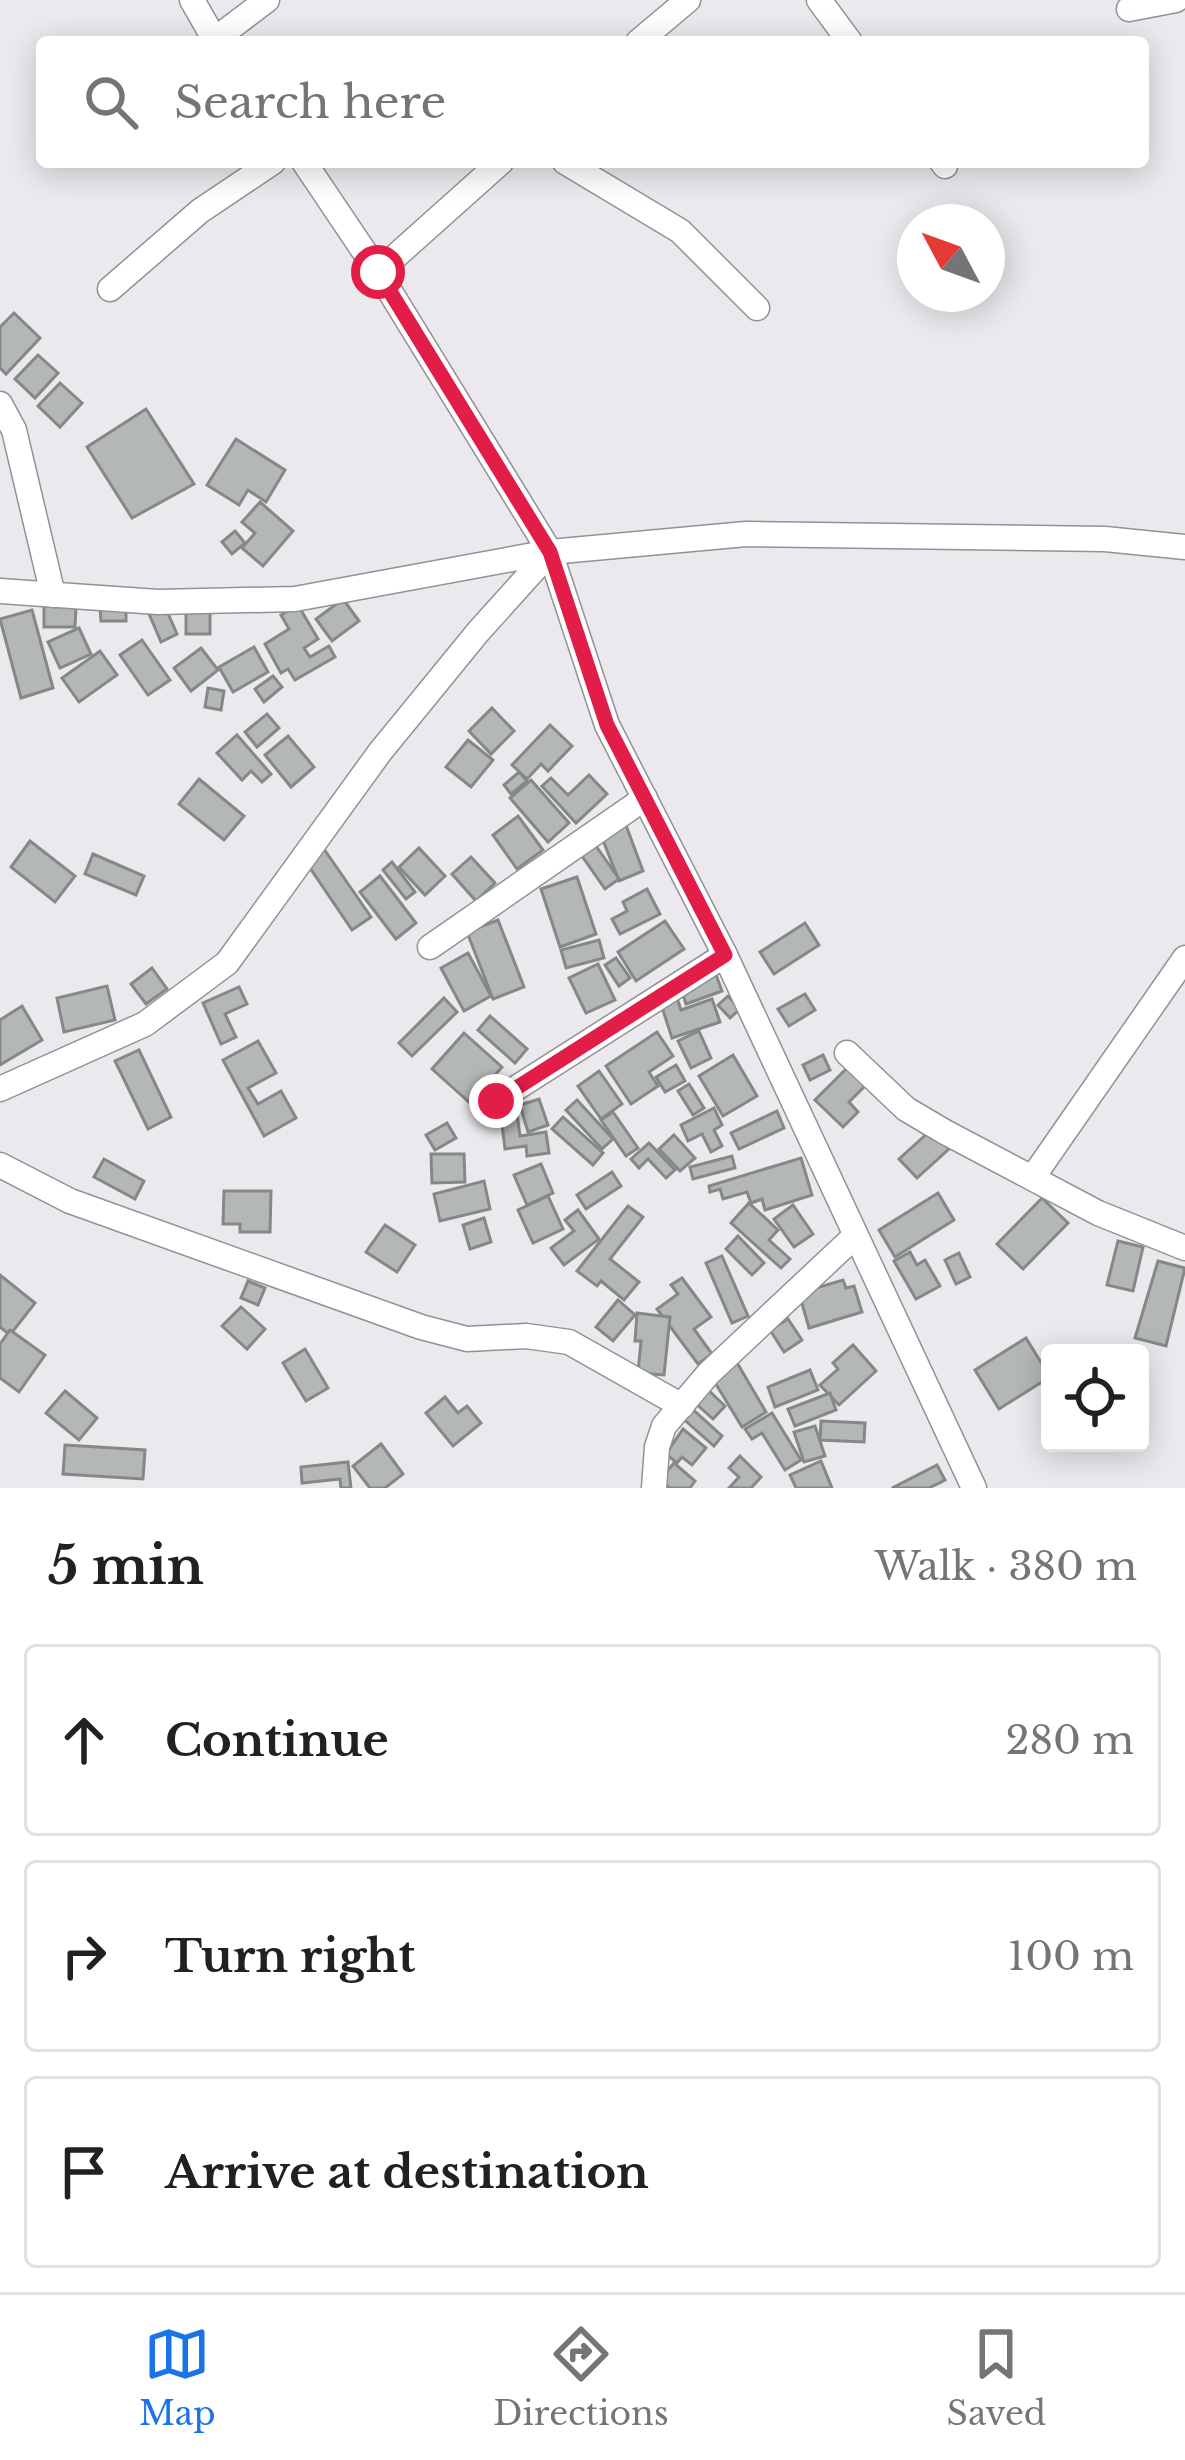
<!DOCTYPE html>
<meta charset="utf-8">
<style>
body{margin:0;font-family:"Libre Baskerville",serif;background:#f6f6f6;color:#202124}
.controls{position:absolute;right:36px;bottom:36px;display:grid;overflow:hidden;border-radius:12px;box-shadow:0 6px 30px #0003}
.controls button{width:108px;height:108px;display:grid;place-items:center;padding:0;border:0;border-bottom:3px solid #e0e0e0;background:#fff;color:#202124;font:60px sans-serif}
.compass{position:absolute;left:897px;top:204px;width:108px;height:108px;border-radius:50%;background:#fff;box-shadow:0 6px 30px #0003;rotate:311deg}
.stop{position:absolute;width:36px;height:36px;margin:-27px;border:9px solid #e11d48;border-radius:50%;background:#fff}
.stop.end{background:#e11d48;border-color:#fff;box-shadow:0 3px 12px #0008}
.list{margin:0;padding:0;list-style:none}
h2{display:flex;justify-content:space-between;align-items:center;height:156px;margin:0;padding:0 48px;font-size:51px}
h2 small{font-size:39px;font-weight:400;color:#757577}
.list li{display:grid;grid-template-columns:78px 1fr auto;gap:36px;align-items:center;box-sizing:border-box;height:192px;margin:0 24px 24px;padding:0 24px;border:3px solid #e0e0e0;border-radius:12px}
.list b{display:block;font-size:45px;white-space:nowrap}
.list em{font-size:39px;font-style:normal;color:#757577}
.icon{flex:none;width:66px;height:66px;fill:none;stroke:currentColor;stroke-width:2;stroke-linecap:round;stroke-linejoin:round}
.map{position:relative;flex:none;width:1185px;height:1488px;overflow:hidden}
.search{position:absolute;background:#fff;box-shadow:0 6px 30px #0003;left:36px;right:36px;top:36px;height:132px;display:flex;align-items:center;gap:30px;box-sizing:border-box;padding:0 42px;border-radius:12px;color:#757577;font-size:45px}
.sheet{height:804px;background:#fff}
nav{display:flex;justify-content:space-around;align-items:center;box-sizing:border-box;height:168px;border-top:3px solid #e0e0e0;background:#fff;font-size:33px;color:#757577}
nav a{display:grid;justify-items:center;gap:6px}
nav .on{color:#1a73e8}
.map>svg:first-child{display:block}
</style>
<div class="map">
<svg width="1185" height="1488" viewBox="0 0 1185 1488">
<rect width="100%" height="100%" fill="#ebe9ed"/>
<!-- building -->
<g fill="#b4b8b5" stroke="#858886" stroke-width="3">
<path d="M14 313 40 338 6 374 0 368V327Z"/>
<path d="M38 355 58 373 35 398 15 379Z"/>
<path d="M60 383 82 403 60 427 38 406Z"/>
<path d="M146 409 194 484 132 518 87 447Z"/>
<path d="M236 439 285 470 266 502 248 490 239 505 207 485Z"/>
<path d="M260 502 293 531 263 566 242 548 255 533 242 522Z"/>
<path d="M235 531 245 543 232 554 222 542Z"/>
<path d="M343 599 359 621 332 641 316 619Z"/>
<path d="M163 602 177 634 161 642 147 609Z"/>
<path d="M44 605 76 606 75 627H44Z"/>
<path d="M298 605 318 639 304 648 310 657 329 646 335 657 295 680 288 669 281 673 265 644 289 629 281 615Z"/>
<path d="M126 606V621H101L100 607Z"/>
<rect x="186" y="609" width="24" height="25"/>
<path d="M32 610 53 688 21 698 0 619Z"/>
<path d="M79 628 91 654 60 668 48 642Z"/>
<path d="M142 640 170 680 148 695 120 655Z"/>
<path d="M254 647 268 672 233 692 219 667Z"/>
<path d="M201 648 218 670 191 691 174 668Z"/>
<path d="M100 651 117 675 79 702 62 678Z"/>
<path d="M273 676 282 687 264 702 255 689Z"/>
<path d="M208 688 224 691 221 710 205 707Z"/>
<path d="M492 708 514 731 491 754 469 731Z"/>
<path d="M267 714 279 728 257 747 245 732Z"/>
<path d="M550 725 572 746 548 771 541 764 527 779 512 765Z"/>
<path d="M237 735 271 774 262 782 251 771 242 780 217 753Z"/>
<path d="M288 736 314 767 291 787 265 755Z"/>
<path d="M468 740 493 760 471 787 446 767Z"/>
<path d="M519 772 527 781 511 794 504 785Z"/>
<path d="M589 775 607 794 576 823 542 786 551 778 568 795Z"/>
<path d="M199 779 244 816 224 840 179 804Z"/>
<path d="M531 780 569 823 548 842 510 798Z"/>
<path d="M518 816 543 850 517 869 493 835Z"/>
<path d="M624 820 643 871 619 881 599 830Z"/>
<path d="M30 841 75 876 55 902 11 867Z"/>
<path d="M596 846 619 879 605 889 582 856Z"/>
<path d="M419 848 445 876 425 895 399 867Z"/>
<path d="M324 849 371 917 352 930 306 862Z"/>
<path d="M93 854 144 876 136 895 85 874Z"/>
<path d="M471 857 495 883 476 901 452 874Z"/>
<path d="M392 862 415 892 406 899 383 870Z"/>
<path d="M380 876 416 923 396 939 360 892Z"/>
<path d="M577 877 596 934 560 947 541 889Z"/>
<path d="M647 889 660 914 620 934 612 919 627 911 623 902Z"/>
<path d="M498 920 524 987 493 999 467 932Z"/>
<path d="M665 921 684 949 636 981 618 952Z"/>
<path d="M805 923 819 945 774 974 760 952Z"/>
<path d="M599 940 604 958 566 968 561 950Z"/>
<path d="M468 953 491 996 464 1011 441 968Z"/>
<path d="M616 958 630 978 619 986 605 965Z"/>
<path d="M598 964 615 1000 586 1013 569 978Z"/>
<path d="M152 968 167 989 146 1004 131 984Z"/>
<path d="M715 972 722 991 686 1004 680 985Z"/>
<path d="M107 986 115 1020 64 1032 57 998Z"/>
<path d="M239 987 247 1004 225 1014 236 1037 221 1044 203 1003Z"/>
<path d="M674 989 681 1010 712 999 720 1022 672 1038 658 995Z"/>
<path d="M805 994 815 1010 789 1026 778 1009Z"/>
<path d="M728 996 740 1009 730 1018 718 1005Z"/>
<path d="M444 998 457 1012 412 1056 399 1043Z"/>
<path d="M22 1006 42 1040 0 1065V1020Z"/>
<path d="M490 1016 527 1049 515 1063 478 1030Z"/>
<path d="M699 1031 711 1058 691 1068 678 1041Z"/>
<path d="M657 1032 673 1056 649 1072 658 1086 631 1104 606 1066Z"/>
<path d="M464 1033 502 1067 470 1103 432 1069Z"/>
<path d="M258 1041 276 1073 248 1088 258 1104 281 1091 296 1118 264 1136 223 1060Z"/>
<path d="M139 1050 171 1117 148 1129 115 1061Z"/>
<path d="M733 1055 757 1096 723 1116 699 1076Z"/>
<path d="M823 1055 830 1070 810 1080 803 1065Z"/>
<path d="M851 1064 869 1082 849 1102 858 1112 843 1127 815 1100Z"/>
<path d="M676 1065 685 1081 665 1092 656 1077Z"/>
<path d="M599 1071 622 1104 601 1119 578 1086Z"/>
<path d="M689 1084 704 1108 693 1115 678 1091Z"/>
<path d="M539 1099 548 1125 528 1132 520 1105Z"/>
<path d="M577 1100 613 1139 602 1149 566 1110Z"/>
<path d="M516 1106 520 1136 546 1132 549 1153 527 1156 526 1146 505 1149 500 1108Z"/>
<path d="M714 1108 722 1125 714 1130 722 1146 711 1152 702 1134 688 1141 681 1125Z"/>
<path d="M777 1111 784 1128 739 1149 731 1133Z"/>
<path d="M613 1112 638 1148 626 1156 601 1120Z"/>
<path d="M563 1117 603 1153 593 1165 552 1129Z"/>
<path d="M447 1123 456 1138 435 1150 426 1135Z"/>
<path d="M931 1130 949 1149 917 1178 899 1159Z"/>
<path d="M674 1135 695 1158 680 1171 659 1149Z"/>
<path d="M649 1143 675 1170 666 1178 648 1159 639 1168 631 1159Z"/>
<path d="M431 1154H464L465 1182 432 1183Z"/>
<path d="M732 1156 735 1168 693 1179 690 1167Z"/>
<path d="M801 1158 812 1195 765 1210 762 1199 751 1203 747 1192 723 1199 720 1189 710 1192 709 1186Z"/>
<path d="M104 1159 144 1181 135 1199 94 1177Z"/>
<path d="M541 1164 553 1193 527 1205 514 1175Z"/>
<path d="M612 1172 621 1186 586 1209 577 1195Z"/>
<path d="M484 1181 490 1209 440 1221 434 1194Z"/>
<path d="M224 1191H271L270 1232H240V1224H223Z"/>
<path d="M938 1193 954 1220 895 1257 879 1230Z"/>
<path d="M548 1196 563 1229 533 1243 518 1210Z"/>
<path d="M1042 1198 1068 1223 1023 1269 997 1244Z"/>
<path d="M749 1203 778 1230 769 1240 790 1259 781 1268 731 1223Z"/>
<path d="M793 1205 813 1234 794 1247 774 1219Z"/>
<path d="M628 1206 643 1217 610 1259 639 1282 624 1300 601 1281 597 1286 577 1271Z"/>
<path d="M578 1210 599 1239 564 1265 551 1248 574 1231 565 1220Z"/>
<path d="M484 1218 491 1242 470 1249 463 1225Z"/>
<path d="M385 1225 415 1245 397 1272 366 1252Z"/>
<path d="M738 1236 764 1263 752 1275 726 1249Z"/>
<path d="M1118 1241 1143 1247 1133 1291 1107 1285Z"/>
<path d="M910 1252 917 1265 925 1260 940 1286 916 1299 894 1261Z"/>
<path d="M959 1253 970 1277 956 1284 945 1260Z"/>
<path d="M722 1256 748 1316 732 1323 706 1263Z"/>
<path d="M1158 1261 1185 1268 1166 1346 1135 1338Z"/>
<path d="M0 1275 35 1303 10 1335 0 1327Z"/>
<path d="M682 1278 711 1317 694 1329 712 1354 698 1364 657 1309 678 1294 671 1285Z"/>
<path d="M843 1280 846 1288 854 1286 862 1312 809 1328 799 1293Z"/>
<path d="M248 1281 265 1288 258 1305 241 1298Z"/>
<path d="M618 1300 635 1315 613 1341 596 1327Z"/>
<path d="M241 1307 265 1329 247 1349 222 1326Z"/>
<path d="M637 1313 670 1317 664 1375 638 1373 641 1341H635Z"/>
<path d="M788 1319 802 1340 784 1352 770 1330Z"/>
<path d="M10 1330 45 1355 19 1392 0 1378V1344Z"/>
<path d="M1026 1338 1050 1377 999 1409 975 1370Z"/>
<path d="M853 1345 876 1371 839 1405 820 1385 838 1369 833 1363Z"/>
<path d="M305 1349 328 1388 306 1401 283 1363Z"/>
<path d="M736 1361 766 1412 742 1427 711 1376Z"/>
<path d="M810 1370 818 1390 775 1407 768 1387Z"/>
<path d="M706 1388 725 1406 713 1419 693 1401Z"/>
<path d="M65 1391 97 1418 79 1440 46 1413Z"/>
<path d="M830 1393 836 1410 795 1426 788 1409Z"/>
<path d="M445 1397 458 1413 467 1406 481 1423 453 1446 426 1413Z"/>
<path d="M689 1406 722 1436 714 1446 680 1416Z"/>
<path d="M772 1413 801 1460 785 1470 762 1433 752 1439 745 1429Z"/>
<path d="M821 1421 865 1423 864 1442 820 1440Z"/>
<path d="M815 1426 825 1456 804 1462 794 1432Z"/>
<path d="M683 1429 706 1448 692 1465 682 1457 677 1463 666 1454Z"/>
<path d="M381 1444 403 1474 385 1488H370L353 1466Z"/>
<path d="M65 1445 145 1450 143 1479 63 1474Z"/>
<path d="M740 1456 761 1477 751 1488H729L739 1477 729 1468Z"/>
<path d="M821 1461 832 1488H796L790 1475Z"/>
<path d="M348 1462 351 1488H341L340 1479 302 1483 301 1467Z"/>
<path d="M674 1463 695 1481 690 1488H670L660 1480Z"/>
<path d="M937 1465 945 1480 929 1488H892Z"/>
</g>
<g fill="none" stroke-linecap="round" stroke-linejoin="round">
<!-- minor casing -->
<g stroke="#929194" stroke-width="27">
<g id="minor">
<path d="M192 0 216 42"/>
<path d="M819 0 850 42"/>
<path d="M1129 9 1176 0"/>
<path d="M214 40 267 0"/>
<path d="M638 42 688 0"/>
<path d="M304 162 378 272 550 552 607 725 725 955 974 1488"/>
<path d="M565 162 680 231 757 308"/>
<path d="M942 162 945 166"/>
<path d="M378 272 501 162"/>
<path d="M110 289 200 211 273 162"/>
<path d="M0 404 14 430 53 595"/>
<path d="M0 591 158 602 295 599 550 552 746 534 1105 539 1185 547"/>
<path d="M430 947 645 798"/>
<path d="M847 1053 906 1109 945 1132 1098 1213 1185 1248"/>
<path d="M0 1089 145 1024 227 963 380 752 478 632 550 552"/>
<path d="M496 1101 725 955"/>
<path d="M0 1165 70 1201 421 1327 467 1339 526 1336 569 1342 682 1406"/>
<path d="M1033 1177 1185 958"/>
<path d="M654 1488 657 1447 664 1426 708 1374 855 1236"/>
</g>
</g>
<!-- minor -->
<use href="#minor" stroke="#fff" stroke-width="24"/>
</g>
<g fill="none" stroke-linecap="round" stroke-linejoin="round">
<!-- route -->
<path stroke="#e11d48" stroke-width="15" d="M378 272 550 552 607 725 725 955 496 1101"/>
</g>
</svg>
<div class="controls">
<button><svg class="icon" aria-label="locate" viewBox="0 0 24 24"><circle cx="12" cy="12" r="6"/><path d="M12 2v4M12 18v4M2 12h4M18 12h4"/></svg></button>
</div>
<svg class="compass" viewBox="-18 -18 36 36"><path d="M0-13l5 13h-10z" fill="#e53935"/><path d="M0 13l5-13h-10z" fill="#757577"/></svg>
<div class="stop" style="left:378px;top:272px"></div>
<div class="stop end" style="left:496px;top:1101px"></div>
<div class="search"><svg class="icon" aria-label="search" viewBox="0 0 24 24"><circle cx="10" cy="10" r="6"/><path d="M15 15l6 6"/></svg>Search here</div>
</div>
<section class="sheet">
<h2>5 min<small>Walk · 380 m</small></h2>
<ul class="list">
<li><svg class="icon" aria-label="ahead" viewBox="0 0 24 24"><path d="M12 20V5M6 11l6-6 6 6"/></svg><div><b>Continue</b></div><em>280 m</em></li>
<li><svg class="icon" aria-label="right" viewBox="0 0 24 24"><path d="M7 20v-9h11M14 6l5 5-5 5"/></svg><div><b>Turn right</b></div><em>100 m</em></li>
<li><svg class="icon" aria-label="arrive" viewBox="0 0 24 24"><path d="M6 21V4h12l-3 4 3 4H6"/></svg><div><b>Arrive at destination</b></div></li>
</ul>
</section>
<nav>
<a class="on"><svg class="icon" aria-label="map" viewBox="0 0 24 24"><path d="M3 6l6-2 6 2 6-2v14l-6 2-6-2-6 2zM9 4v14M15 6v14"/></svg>Map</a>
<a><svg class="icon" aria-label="directions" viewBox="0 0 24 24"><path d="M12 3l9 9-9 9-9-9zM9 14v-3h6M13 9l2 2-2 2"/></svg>Directions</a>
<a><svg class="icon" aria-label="saved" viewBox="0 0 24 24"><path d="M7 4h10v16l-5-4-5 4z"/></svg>Saved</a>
</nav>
